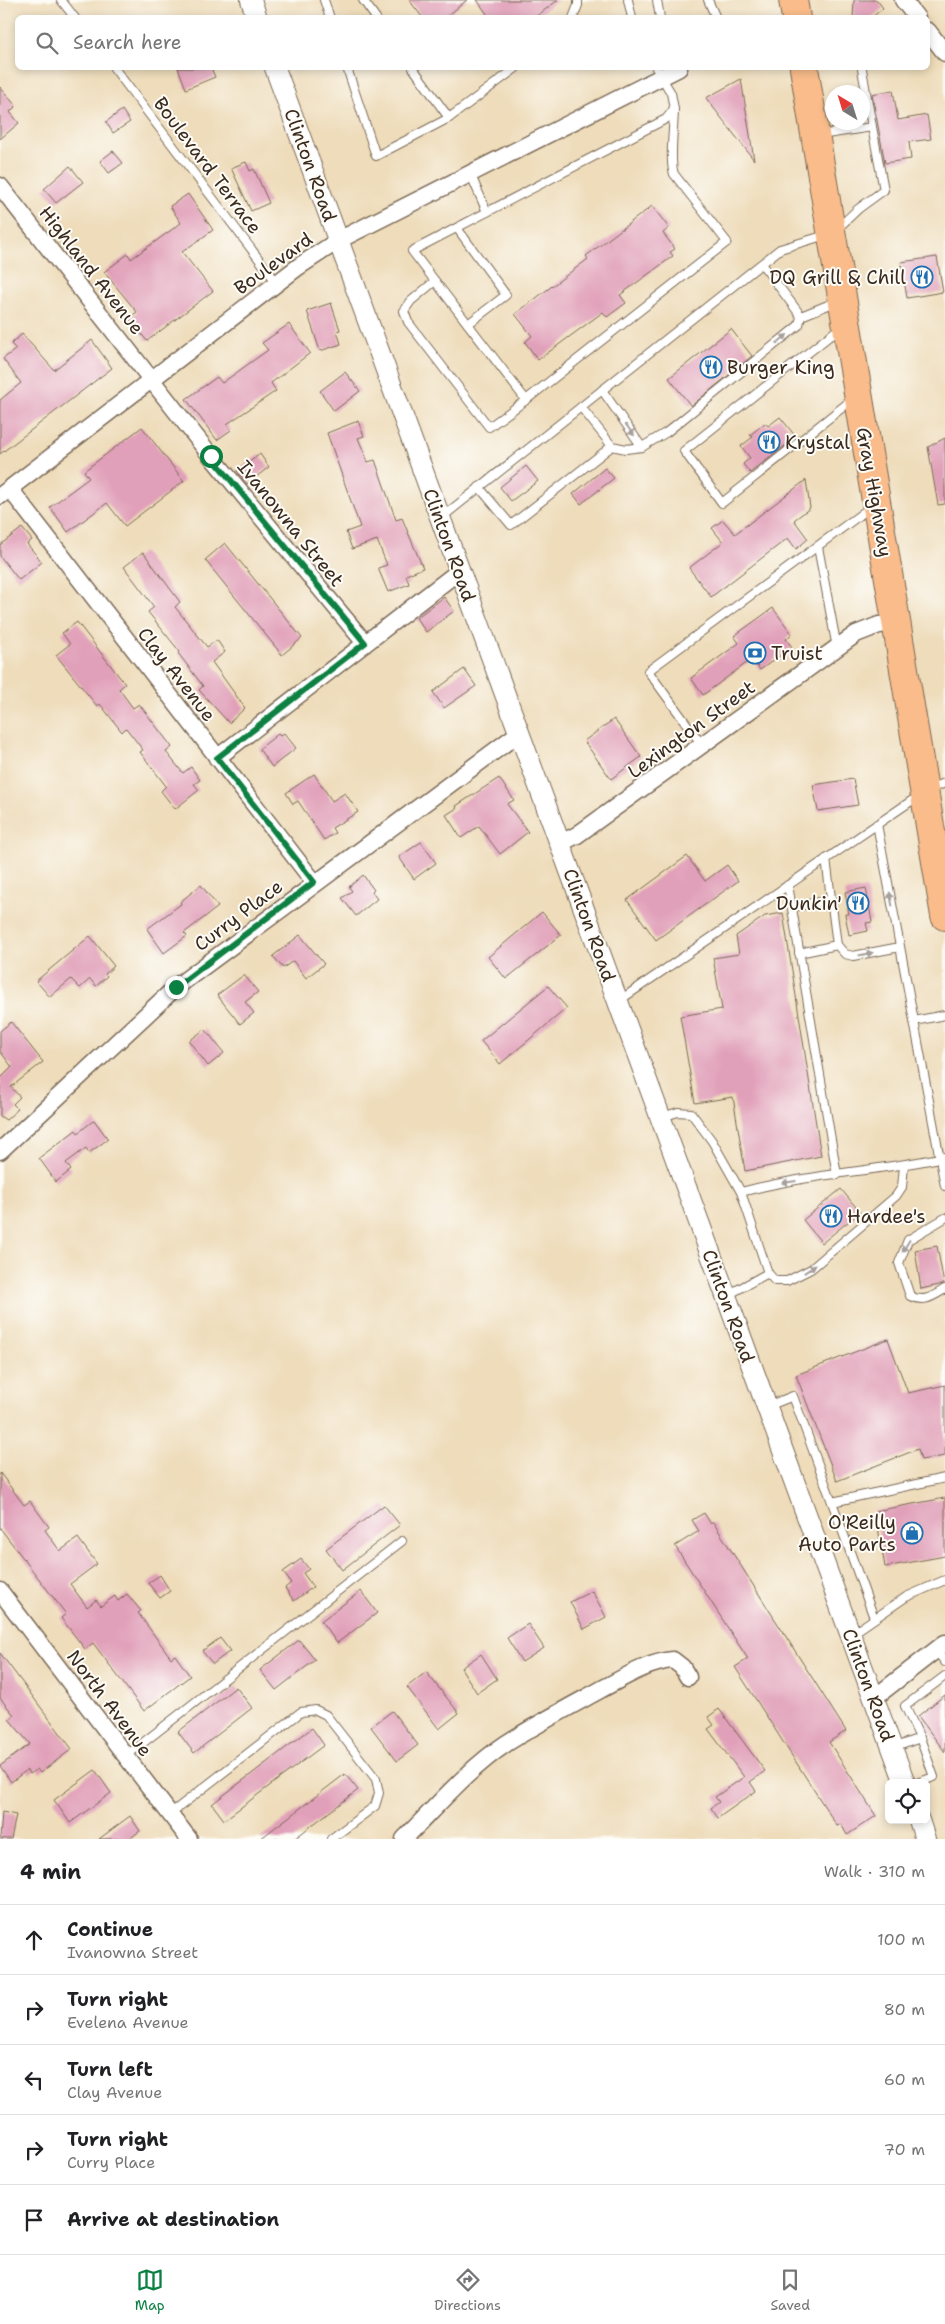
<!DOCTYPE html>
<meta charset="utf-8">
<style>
body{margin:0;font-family:"Shantell Sans",sans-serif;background:#f2f2f2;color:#202124}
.controls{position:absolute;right:15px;bottom:15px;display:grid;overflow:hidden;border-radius:8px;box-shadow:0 2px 8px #0003}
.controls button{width:45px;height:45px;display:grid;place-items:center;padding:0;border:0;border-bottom:1px solid #e0e0e0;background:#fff;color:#202124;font:25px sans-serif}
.compass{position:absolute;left:825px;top:85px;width:45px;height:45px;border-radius:50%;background:#fff;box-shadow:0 2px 8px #0003;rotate:322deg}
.stop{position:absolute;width:15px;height:15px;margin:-11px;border:4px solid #0b8043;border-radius:50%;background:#fff}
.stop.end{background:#0b8043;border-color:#fff;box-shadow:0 1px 5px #0008}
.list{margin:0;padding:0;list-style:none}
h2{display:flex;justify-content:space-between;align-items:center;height:65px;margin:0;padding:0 20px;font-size:21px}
h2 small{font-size:16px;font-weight:400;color:#757577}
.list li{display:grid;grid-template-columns:32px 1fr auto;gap:15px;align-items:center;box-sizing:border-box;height:70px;padding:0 20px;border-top:1px solid #e0e0e0}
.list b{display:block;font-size:19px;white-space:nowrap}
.list p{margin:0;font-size:16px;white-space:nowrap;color:#757577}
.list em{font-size:16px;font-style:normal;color:#757577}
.icon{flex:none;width:28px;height:28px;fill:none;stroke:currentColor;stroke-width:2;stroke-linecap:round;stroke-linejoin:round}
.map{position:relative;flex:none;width:945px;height:1839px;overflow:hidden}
.search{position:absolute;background:#fff;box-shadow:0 2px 8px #0003;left:15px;right:15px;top:15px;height:55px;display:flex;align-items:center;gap:12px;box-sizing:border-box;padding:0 18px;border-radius:8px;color:#757577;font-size:19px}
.sheet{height:415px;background:#fff}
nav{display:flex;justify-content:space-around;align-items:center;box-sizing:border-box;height:70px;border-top:1px solid #e0e0e0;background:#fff;font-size:14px;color:#757577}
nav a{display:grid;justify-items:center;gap:2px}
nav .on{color:#0b8043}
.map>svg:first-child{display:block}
</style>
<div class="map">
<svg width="945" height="1839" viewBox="0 0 945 1839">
<rect width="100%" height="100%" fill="#fdfcf7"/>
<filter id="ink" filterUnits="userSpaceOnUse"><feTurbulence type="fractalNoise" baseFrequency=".02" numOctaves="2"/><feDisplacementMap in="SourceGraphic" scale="10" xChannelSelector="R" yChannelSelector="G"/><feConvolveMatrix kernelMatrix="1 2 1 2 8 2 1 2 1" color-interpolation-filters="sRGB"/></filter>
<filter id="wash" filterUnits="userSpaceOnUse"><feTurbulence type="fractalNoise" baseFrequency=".0096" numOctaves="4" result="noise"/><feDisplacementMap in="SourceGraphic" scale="20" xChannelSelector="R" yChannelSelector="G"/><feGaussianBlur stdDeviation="1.12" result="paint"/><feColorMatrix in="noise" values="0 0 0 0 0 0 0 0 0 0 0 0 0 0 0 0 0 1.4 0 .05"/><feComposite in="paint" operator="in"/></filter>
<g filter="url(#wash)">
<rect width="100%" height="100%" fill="#eedcba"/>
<g id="blocks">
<!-- building -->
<g fill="#e1a0b9">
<path d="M409 0H467L445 18H423Z"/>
<path d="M477 0H558L534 18H490Z"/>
<path d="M854 0H877L883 8 871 18H853Z"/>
<path d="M178 68H211L215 77 186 89Z"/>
<path d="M741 79 754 160 706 98Z"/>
<path d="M0 87 16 106 10 112 19 123 0 139Z"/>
<path d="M893 90 898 120 927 115 931 139 909 142 911 159 885 163 872 94Z"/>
<path d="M122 110 130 122 113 133 106 122Z"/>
<path d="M113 151 123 163 109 173 100 161Z"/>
<path d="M246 162 250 171 254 169 269 203 251 211 231 168Z"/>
<path d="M70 166 83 182 56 203 44 189Z"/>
<path d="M188 194 213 230 182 252 213 291 147 341 129 318 137 312 104 272 128 254 131 259 181 223 170 206Z"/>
<path d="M652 206 669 228 663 233 675 249 670 252 673 256 620 295 626 303 607 317 603 312 538 360 525 342 532 336 515 314 588 259 586 256Z"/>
<path d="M937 257 943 292 907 298 901 262Z"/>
<path d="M331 303 340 330 337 331 341 344 320 351 307 311Z"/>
<path d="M289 324 310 353 271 383 276 391 227 424 231 430 217 440 186 399 217 377 222 383 268 350 262 343Z"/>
<path d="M731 329 752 356 691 406 669 378Z"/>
<path d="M22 334 54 370 92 340 112 368 0 454V400L21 383 3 359 16 349 11 344Z"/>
<path d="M345 372 360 391 334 411 320 391Z"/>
<path d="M780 417 796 437 750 473 743 464 750 458 741 446 753 437 750 435 765 423 768 426Z"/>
<path d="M358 421 364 436 358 438 368 462 375 460 396 520 402 518 423 568 406 575 409 584 388 592 378 568 387 565 377 540 352 549 346 532 360 527 327 433Z"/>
<path d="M142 427 184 481 125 526 107 503 68 532 50 507 89 478 84 471Z"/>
<path d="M945 438V504L938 505 928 447Z"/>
<path d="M260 454 269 467 247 484 237 471Z"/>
<path d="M526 466 538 481 511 501 500 487Z"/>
<path d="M605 468 614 478 581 504 573 494Z"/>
<path d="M806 480 810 508 794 520 808 539 796 549 788 538 711 597 689 568 723 542 712 528 723 520 735 534Z"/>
<path d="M22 528 32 540 27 544 42 562 19 580 0 556V545Z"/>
<path d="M225 543 302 638 282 655 205 560Z"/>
<path d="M143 552 180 602 175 607 207 647 217 640 225 652 212 662 245 708 229 723 199 690 203 686 178 653 180 652 148 612 154 607 124 567Z"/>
<path d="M444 597 454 611 426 632 416 618Z"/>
<path d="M773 608 792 634 786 639 792 647 760 670 752 659 703 695 691 678 739 643 734 636Z"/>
<path d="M77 622 125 684 119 689 133 708 139 704 172 747 166 752 183 773 191 767 200 780 194 784 199 790 175 809 161 791 166 786 140 752 143 750 126 728 122 732 100 704 97 706 56 655 70 644 62 633Z"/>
<path d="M464 669 476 686 444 708 433 692Z"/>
<path d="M614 719 641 757 611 779 584 741Z"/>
<path d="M284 733 296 748 272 767 259 749 278 734 280 736Z"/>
<path d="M314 774 332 801 345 793 358 812 332 828 335 833 324 840 298 801 293 804 286 793Z"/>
<path d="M499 778 514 800 507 804 528 832 500 854 479 826 461 838 446 815 457 808 456 806Z"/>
<path d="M853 779 858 805 818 811 813 785Z"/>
<path d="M421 842 436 863 414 879 399 857Z"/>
<path d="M687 856 705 881 727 865 738 881 656 940 627 900Z"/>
<path d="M363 875 374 890 372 892 377 899 356 916 342 898 352 891 349 887Z"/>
<path d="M201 885 218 907 184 933 187 936 164 953 147 929 181 904 180 902Z"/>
<path d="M866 888 872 922 866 923 868 931 849 935 845 914H849L845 892Z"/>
<path d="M542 912 561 935 506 979 488 957Z"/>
<path d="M783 913 821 1156 745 1171 733 1097 695 1103 680 1016 722 1009 713 958 739 954 736 936 765 916Z"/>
<path d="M300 935 324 964 306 978 293 961 283 968 273 956Z"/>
<path d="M90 936 114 966 105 974 107 976 96 986 90 979 80 988 71 979 50 997 36 981Z"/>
<path d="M244 975 258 992 245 1002 254 1013 240 1024 217 995Z"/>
<path d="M548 986 567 1008 500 1064 481 1041Z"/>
<path d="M11 1022 43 1062 11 1087 20 1097 13 1104 18 1109 6 1120 0 1116V1076L2 1077 12 1067 0 1051V1031Z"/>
<path d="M205 1029 224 1053 208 1066 189 1041Z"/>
<path d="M94 1120 108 1139 89 1153 86 1148 66 1163 71 1170 56 1182 39 1158 76 1130 78 1133Z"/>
<path d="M841 1189 860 1212 822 1243 803 1220Z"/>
<path d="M937 1246 944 1284 921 1289 915 1250Z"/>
<path d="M888 1339 908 1393 945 1385V1456L921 1460 918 1449 837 1481 796 1375Z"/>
<path d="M0 1473 24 1505 30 1501 49 1527 45 1530 60 1551 78 1538 97 1564 70 1584 87 1607 96 1600 101 1606 115 1596 118 1601 127 1594 141 1611 138 1613 171 1658 175 1655 190 1676 144 1711 93 1643 85 1649 61 1618 66 1614 0 1528Z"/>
<path d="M945 1498V1556L885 1567 875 1511Z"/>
<path d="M384 1505 400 1525 342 1570 326 1549Z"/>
<path d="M704 1513 711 1524 713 1522 846 1731 829 1742 876 1816 847 1835 841 1824 837 1826 735 1667 748 1659 675 1546 699 1531 692 1520Z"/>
<path d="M301 1559 309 1569 303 1573 313 1587 294 1601 285 1588 291 1583 283 1572Z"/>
<path d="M160 1575 170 1591 160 1598 148 1583Z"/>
<path d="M361 1591 377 1613 337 1643 321 1621Z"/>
<path d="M592 1591 606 1617 584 1629 570 1602Z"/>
<path d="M528 1624 544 1648 522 1662 507 1638Z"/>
<path d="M220 1638 230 1651 213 1664 202 1651Z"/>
<path d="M299 1640 315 1660 276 1690 260 1670Z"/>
<path d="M0 1653 72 1749 40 1773 37 1769 30 1774 27 1770 11 1782 0 1766 30 1744 9 1719 14 1715 0 1698Z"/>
<path d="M481 1654 497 1679 477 1693 461 1668Z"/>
<path d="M426 1672 459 1713 439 1729 407 1687Z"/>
<path d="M236 1687 252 1708 194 1753 178 1732Z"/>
<path d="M945 1695V1752L918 1716Z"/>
<path d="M719 1709 765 1771 750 1782 756 1791 718 1818 711 1808 719 1802 715 1797 744 1777 708 1729 714 1725 708 1717Z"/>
<path d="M392 1711 418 1745 397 1761 371 1727Z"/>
<path d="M312 1728 324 1745 224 1820 212 1804Z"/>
<path d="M95 1770 111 1793 70 1823 54 1800Z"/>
<path d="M345 1774 358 1790 294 1839H260Z"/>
<path d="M2 1812 16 1815 11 1839H0Z"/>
<path d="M130 1816 140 1831 129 1839H99Z"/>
</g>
</g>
</g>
<g filter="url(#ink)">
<use href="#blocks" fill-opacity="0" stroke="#7a6855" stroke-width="1"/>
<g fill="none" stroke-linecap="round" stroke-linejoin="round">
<!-- service casing -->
<g stroke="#7a6855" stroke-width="10">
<g id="service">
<path d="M61 0 75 18"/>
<path d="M324 0 330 18"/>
<path d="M363 0 376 18"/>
<path d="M628 0 632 18"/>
<path d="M657 0 660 18"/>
<path d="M708 0 716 18"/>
<path d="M573 18 578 5V0"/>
<path d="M114 68 277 283"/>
<path d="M347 68 376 156 449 118"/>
<path d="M413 68 449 118 516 68"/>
<path d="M656 68 671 93 674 109 666 119 412 251 526 400 727 242 674 174C669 161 674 126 674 109"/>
<path d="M862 69 872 127"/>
<path d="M820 135 872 127 884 190 858 209 838 228"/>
<path d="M470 173 487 212"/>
<path d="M457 228 506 295 468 324"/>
<path d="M435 281 411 301 404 311 408 322 489 427 526 400"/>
<path d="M801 316 838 301"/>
<path d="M842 326 684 451 722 503 853 399"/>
<path d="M602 390 642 447 667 432 799 325 801 316 762 264"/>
<path d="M612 446 626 449 642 447"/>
<path d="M479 487 511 525 612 446 581 407"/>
<path d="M441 518 780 249 826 235"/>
<path d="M818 547 837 648"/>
<path d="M702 745 648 671 872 506"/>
<path d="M930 789 945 783"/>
<path d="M877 824 945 1186"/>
<path d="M826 859 837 945 845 954 853 956 900 947"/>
<path d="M788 885 837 1175"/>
<path d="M792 907 831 900"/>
<path d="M799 953 837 945"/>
<path d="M620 1000 920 795"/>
<path d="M914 1021 945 1015"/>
<path d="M662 1117 678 1112 691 1113 712 1141 741 1192"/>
<path d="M904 1166 902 1187 896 1196 811 1269 787 1281H775L768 1273 741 1192C808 1174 878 1171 945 1157"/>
<path d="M945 1218 908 1240 899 1263 910 1296C924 1303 932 1297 945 1289"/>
<path d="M726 1296 768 1273"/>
<path d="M768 1406 793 1396 832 1502"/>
<path d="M874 1618 832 1502 945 1478"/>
<path d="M852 1634 906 1597 945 1580"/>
<path d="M936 1650 945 1662"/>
<path d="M893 1748 920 1738 905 1706 945 1676"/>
<path d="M126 1756 402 1541"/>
<path d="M917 1783 934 1777 920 1738"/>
<path d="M170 1814 301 1712 316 1710 326 1715 376 1779 379 1793 375 1806 331 1839"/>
</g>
</g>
<!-- minor casing -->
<g stroke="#7a6855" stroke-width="19">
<g id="minor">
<path d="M903 0 917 18"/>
<path d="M928 31 945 53"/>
<path d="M0 186 211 456 365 643"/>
<path d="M10 489 314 882"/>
<path d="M0 496 298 267 339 240 679 68"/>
<path d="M217 758 459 571"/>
<path d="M561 843 577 835 856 634 879 625 898 623"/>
<path d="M0 1151 176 987 519 733"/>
<path d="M0 1591 189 1839"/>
<path d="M874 1698 945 1643"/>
<path d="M404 1839C437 1806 468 1769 507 1743 537 1724 569 1707 600 1690 623 1678 648 1662 673 1660L682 1667 688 1677"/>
</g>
</g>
<!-- tertiary casing -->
<g stroke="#7a6855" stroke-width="22">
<g id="tertiary">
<path d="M251 0 257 18"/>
<path d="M275 68 905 1783"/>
<path d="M919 1820 925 1839"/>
</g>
</g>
<!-- trunk casing -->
<g stroke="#7a6855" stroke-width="30">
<g id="trunk">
<path d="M793 0 796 18"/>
<path d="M804 68 945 916"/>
</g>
</g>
<!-- service -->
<use href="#service" stroke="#fff" stroke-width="8"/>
<!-- minor -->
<use href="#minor" stroke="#fff" stroke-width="16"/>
<!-- tertiary -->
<use href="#tertiary" stroke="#fff" stroke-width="20"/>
<!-- trunk -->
<use href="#trunk" stroke="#f9bc8a" stroke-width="28"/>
</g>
<!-- one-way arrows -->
<defs><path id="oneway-solid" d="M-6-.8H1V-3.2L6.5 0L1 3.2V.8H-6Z" transform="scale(1.25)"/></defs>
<g fill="#a79f9a">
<use href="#oneway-solid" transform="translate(782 339) rotate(-39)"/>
<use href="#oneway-solid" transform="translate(630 430) rotate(53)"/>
<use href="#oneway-solid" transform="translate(891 899) rotate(-101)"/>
<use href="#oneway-solid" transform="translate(866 954) rotate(-11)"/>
<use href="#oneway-solid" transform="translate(789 1182) rotate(172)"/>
<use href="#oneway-solid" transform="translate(906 1246) rotate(121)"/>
<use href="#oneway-solid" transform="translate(810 1269) rotate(-34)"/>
</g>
</g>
<g fill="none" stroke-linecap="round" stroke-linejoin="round" filter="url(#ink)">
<!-- route -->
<path stroke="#0b8043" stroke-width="6" d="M176 987 314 882 217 758 365 643 211 456"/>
</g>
<!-- icons -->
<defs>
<g id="restaurant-ring" transform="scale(1.125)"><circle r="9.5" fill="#fdfcf7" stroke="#1f6fb2" stroke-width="1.5"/><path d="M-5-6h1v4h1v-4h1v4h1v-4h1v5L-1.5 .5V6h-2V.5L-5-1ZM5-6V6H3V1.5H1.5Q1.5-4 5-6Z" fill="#1f6fb2"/></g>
<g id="bank-ring" transform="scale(1.125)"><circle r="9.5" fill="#fdfcf7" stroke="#1f6fb2" stroke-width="1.5"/><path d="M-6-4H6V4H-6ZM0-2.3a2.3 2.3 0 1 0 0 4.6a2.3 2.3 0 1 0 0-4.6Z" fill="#1f6fb2"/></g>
<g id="shop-ring" transform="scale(1.125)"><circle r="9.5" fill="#fdfcf7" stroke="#1f6fb2" stroke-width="1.5"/><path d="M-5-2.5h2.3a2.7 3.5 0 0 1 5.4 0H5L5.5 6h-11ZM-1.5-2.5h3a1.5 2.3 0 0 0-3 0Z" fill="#1f6fb2"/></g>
</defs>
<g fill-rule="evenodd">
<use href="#restaurant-ring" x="922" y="277"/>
<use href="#restaurant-ring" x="711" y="367"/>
<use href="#restaurant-ring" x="769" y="442"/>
<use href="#bank-ring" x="755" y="653"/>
<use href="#restaurant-ring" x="858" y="903"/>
<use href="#restaurant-ring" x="831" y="1216"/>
<use href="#shop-ring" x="912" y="1533"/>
</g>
<g text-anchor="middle" stroke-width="4" stroke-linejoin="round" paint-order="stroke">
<!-- street labels -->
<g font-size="19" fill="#3b2a1e" stroke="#fdfcf7">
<text transform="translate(208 165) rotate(53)" y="7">Boulevard Terrace</text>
<text transform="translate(311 165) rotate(70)" y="7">Clinton Road</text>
<text transform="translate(273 263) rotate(-36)" y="7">Boulevard</text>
<text transform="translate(92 270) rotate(52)" y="7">Highland Avenue</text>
<text transform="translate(875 492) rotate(80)" y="7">Gray Highway</text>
<text transform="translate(291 523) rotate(51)" y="7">Ivanowna Street</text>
<text transform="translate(450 545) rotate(70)" y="7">Clinton Road</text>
<text transform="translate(177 674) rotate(52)" y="7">Clay Avenue</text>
<text transform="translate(691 729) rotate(-36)" y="7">Lexington Street</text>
<text transform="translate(238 915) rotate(-37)" y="7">Curry Place</text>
<text transform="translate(590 925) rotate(70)" y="7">Clinton Road</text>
<text transform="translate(729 1306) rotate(70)" y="7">Clinton Road</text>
<text transform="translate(869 1685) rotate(70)" y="7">Clinton Road</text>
<text transform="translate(110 1703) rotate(53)" y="7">North Avenue</text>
</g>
<!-- poi labels -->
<g font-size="19" fill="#3b2a1e" stroke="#fdfcf7" text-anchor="start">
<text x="906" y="284" text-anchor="end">DQ Grill &amp; Chill</text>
<text x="727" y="374">Burger King</text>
<text x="785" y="449">Krystal</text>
<text x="771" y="660">Truist</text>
<text x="842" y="910" text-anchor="end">Dunkin'</text>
<text x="847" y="1223">Hardee's</text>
<text x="896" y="1529" text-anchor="end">O'Reilly<tspan x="896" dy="22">Auto Parts</tspan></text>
</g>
</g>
</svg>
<div class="controls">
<button><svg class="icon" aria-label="locate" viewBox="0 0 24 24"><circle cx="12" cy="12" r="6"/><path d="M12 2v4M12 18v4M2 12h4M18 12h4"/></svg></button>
</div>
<svg class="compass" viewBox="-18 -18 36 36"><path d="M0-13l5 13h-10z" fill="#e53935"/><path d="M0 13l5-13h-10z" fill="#757577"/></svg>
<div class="stop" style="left:211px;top:456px"></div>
<div class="stop end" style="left:176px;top:987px"></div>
<div class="search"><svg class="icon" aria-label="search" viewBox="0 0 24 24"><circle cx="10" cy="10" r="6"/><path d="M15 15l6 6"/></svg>Search here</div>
</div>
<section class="sheet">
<h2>4 min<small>Walk · 310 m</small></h2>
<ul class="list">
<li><svg class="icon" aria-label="ahead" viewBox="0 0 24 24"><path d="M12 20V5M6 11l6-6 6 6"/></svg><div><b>Continue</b><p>Ivanowna Street</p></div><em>100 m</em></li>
<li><svg class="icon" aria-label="right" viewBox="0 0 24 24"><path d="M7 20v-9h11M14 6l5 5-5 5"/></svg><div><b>Turn right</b><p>Evelena Avenue</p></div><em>80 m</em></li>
<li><svg class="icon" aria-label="left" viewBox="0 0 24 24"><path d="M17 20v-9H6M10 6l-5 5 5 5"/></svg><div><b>Turn left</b><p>Clay Avenue</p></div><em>60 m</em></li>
<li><svg class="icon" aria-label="right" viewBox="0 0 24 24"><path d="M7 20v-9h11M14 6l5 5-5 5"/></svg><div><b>Turn right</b><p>Curry Place</p></div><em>70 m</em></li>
<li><svg class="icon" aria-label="arrive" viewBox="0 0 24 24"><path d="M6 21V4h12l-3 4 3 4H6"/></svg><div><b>Arrive at destination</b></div></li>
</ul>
</section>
<nav>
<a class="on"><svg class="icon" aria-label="map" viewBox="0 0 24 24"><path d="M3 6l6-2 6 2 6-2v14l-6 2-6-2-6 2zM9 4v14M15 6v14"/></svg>Map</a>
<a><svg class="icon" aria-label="directions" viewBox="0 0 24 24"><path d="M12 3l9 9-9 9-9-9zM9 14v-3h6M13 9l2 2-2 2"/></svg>Directions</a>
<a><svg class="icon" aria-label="saved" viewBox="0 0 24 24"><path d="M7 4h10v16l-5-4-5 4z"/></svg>Saved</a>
</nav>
